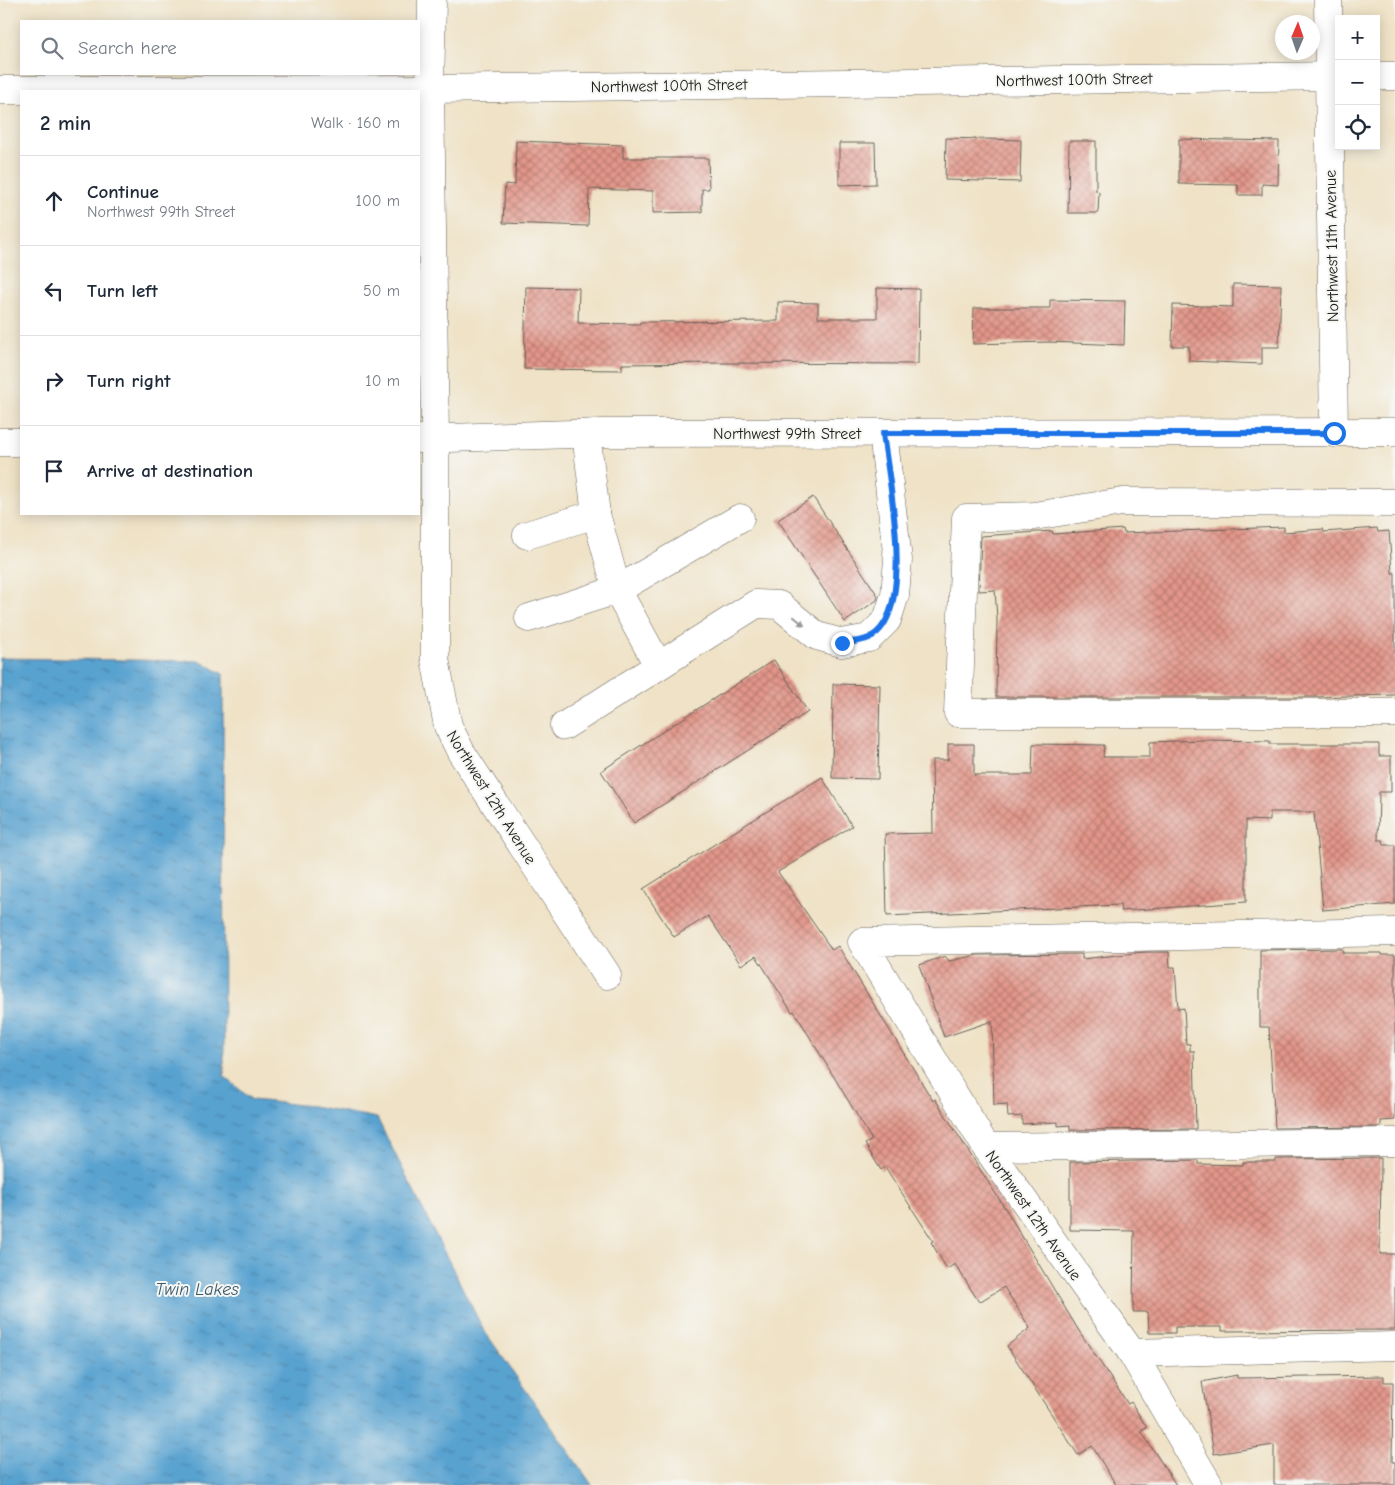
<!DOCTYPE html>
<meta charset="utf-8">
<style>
body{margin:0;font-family:"Comic Neue",sans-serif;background:#f2f2f3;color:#1f2937}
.controls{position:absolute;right:15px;top:15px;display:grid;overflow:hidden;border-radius:0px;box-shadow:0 2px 12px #0003}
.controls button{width:45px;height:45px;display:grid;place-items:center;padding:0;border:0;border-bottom:1px solid #e0e1e3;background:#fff;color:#1f2937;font:25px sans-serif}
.compass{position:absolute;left:1275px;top:15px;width:45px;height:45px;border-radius:50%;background:#fff;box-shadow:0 2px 12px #0003;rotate:2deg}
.stop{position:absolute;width:15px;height:15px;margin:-11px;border:4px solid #1a73e8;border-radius:50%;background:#fff}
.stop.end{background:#1a73e8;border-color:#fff;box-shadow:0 1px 5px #0008}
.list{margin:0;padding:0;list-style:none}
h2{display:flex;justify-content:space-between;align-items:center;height:65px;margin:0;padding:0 20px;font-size:21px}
h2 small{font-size:16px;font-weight:400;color:#747a83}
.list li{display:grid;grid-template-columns:32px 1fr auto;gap:15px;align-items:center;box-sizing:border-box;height:90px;padding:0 20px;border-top:1px solid #e0e1e3}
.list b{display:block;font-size:19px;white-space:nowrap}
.list p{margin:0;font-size:16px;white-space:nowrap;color:#747a83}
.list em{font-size:16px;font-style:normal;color:#747a83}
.icon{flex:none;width:28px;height:28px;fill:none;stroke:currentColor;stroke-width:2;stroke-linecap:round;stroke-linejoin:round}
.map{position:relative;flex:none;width:1395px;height:1485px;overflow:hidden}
.search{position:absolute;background:#fff;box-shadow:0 2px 12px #0003;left:20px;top:20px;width:400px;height:55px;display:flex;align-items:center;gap:12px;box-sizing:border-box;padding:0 18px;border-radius:0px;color:#747a83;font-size:19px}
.panel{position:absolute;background:#fff;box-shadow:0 2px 12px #0003;left:20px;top:90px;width:400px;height:425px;border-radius:0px}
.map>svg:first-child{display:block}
</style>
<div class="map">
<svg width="1395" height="1485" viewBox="0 0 1395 1485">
<defs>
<pattern id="water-ripples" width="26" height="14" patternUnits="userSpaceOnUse" patternTransform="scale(1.25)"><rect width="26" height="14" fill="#59a2d0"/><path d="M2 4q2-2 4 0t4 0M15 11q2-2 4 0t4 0" fill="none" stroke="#4983a8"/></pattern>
<pattern id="building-cross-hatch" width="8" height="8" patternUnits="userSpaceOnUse" patternTransform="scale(1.25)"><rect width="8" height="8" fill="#e3968a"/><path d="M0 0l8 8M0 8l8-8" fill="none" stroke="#b77a70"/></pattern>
</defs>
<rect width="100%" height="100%" fill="#f6f6f2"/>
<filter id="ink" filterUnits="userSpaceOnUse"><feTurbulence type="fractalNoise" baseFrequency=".02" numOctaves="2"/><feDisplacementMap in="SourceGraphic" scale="10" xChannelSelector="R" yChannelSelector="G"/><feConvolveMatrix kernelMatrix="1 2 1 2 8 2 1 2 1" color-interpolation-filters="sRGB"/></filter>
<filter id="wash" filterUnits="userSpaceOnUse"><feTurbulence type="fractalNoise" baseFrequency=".0096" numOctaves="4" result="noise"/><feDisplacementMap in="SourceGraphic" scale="20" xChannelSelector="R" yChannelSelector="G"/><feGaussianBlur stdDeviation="1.12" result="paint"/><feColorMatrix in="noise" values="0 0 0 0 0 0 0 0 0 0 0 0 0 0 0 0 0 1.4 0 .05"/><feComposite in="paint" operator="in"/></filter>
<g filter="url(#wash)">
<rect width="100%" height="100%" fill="#efe2c6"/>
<!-- water -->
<path fill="url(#water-ripples)" stroke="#3a5f76" d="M0 658 200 661 223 674 224 1076 252 1100 312 1106 377 1118 483 1329 592 1485H0Z"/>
<g id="blocks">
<!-- building -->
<g fill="url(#building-cross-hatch)">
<path d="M946 138 1021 140 1020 182 945 180Z"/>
<path d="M1179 139 1279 141 1278 185 1262 184V195H1238V185L1179 184Z"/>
<path d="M516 141 623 145V158H708L709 189H702V212L653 213V191L589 189 588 226 503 223 505 184 515 185Z"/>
<path d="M1069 141H1096V191L1099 192 1098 213H1068Z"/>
<path d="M839 143H875L876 184 839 185Z"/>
<path d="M1233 284 1281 285 1279 347H1262V364L1189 361V346H1172L1173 305 1233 307Z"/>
<path d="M526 287 579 288 578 323 640 324V322L778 321V302L818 303V318H877V288L919 289 918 364 723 363 622 364V370L524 369Z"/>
<path d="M1050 300 1125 301 1124 345 1049 342 973 344 974 308H1050Z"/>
<path d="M813 497 878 596 877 600 845 622 778 520Z"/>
<path d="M1284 527V532L1323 529 1324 532 1377 528 1378 532 1389 531 1392 573H1395V695L1314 697H996L997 618 995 590 979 591 981 536 1052 531 1053 534 1123 529 1124 533Z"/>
<path d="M774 660 808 712 634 823 601 771Z"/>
<path d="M833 684 880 685 878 779 832 778Z"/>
<path d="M1202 740 1270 741V744H1379V756H1391V792H1379L1378 840H1383L1384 845H1395V904L1323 910 1314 812H1270V821L1246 820V902L1121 911 1120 905 887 916 885 834 933 833 932 760H948V744H974V775H1032L1033 744 1104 745 1103 757H1150V742Z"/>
<path d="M822 777 852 826 778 872 832 950 838 946 933 1101 935 1099 1008 1213 1079 1331 1128 1404 1131 1402 1147 1428 1141 1431 1176 1485H1116L1092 1446 1078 1455 1007 1346 1030 1328 1004 1287 979 1302 955 1264 947 1269 931 1242 933 1241 885 1167 881 1170 865 1144 872 1140 794 1011 792 1012 756 956 741 965 708 916 674 937 643 889Z"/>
<path d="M1342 949 1343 953H1382V955H1395V1120L1381 1121V1127L1275 1128 1269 1027H1260V950Z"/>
<path d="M1144 952H1169L1170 967H1175L1178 1009 1184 1008 1186 1044H1190V1051H1194L1196 1129 1070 1130V1125L1058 1126V1122L1022 1124V1116L1008 1117 1007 1104 994 1105 992 1021 944 1037 919 965 945 956 949 961 977 955 1082 954V959Z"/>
<path d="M1381 1158 1380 1254H1395V1330L1222 1331V1327H1175V1333H1149L1148 1312H1133L1134 1231 1070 1230V1162L1198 1160V1164L1243 1165V1162H1276V1159Z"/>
<path d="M1237 1375V1378L1384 1376V1382H1393L1392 1462H1395V1485H1274V1445L1214 1454 1202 1382Z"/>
</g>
</g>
</g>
<g filter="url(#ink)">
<use href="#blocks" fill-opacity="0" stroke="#666158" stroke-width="1"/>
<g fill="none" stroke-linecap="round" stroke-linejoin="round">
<!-- minor casing -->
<g stroke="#666158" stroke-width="29">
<g id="minor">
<path d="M432 0 430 89 435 439V659L448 726 461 752 607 975"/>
<path d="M1328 0 1334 433"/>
<path d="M1376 76H1395"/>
<path d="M0 90 430 89 1339 76"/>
<path d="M586 434 596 514 617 590 658 665"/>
<path d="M419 439 604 433 1395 432"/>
<path d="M0 442H21"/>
<path d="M1395 503 1122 502 1034 516 966 518 958 713H1395"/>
<path d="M527 535 596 514"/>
<path d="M529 618 617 590 740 518"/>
<path d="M564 726 756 604 779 605 817 636 842 643 869 638 887 620 895 595 898 560 883 433"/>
<path d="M986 1147 1395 1142"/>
<path d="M1132 1353 1395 1346"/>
<path d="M1209 1485 1132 1353 986 1147 862 942 1395 932"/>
</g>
</g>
<!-- minor -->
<use href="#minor" stroke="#fff" stroke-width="28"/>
</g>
<!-- one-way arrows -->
<defs><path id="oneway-solid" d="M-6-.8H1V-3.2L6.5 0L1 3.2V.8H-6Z" transform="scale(1.25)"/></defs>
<use fill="#999" href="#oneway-solid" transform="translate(799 621) rotate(40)"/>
</g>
<g fill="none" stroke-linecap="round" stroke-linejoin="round" filter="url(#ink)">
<!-- route -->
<path stroke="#1a73e8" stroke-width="6" d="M842 643C850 642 861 642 869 638 918 615 888 477 883 433H1334"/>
</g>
<g text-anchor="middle" stroke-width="4" stroke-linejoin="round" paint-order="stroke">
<!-- street labels -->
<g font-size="16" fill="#1c1c1c" stroke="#f6f6f2">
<text transform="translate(1074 79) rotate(-1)" y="6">Northwest 100th Street</text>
<text transform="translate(669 85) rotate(-1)" y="6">Northwest 100th Street</text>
<text transform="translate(1331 246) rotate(-91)" y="6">Northwest 11th Avenue</text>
<text x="787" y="439">Northwest 99th Street</text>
<text transform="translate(492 797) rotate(58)" y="6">Northwest 12th Avenue</text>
<text transform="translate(1034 1215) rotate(55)" y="6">Northwest 12th Avenue</text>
</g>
<!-- water labels -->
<g font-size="18" font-style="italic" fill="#37586d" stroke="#f6f6f2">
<text x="197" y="1295">Twin Lakes</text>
</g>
</g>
</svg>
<div class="controls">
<button>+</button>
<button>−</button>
<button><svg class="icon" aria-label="locate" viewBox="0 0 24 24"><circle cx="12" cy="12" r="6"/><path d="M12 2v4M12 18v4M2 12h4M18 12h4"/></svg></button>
</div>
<svg class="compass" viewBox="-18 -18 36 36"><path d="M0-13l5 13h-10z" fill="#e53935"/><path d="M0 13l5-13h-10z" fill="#747a83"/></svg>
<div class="stop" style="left:1334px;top:433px"></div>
<div class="stop end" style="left:842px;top:643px"></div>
<div class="search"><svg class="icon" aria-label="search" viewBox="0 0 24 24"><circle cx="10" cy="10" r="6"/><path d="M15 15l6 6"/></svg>Search here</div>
<section class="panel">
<h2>2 min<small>Walk · 160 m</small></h2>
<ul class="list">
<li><svg class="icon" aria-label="ahead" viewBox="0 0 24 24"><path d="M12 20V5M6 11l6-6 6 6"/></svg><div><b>Continue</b><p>Northwest 99th Street</p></div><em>100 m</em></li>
<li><svg class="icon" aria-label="left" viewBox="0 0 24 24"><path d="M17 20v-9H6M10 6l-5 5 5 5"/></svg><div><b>Turn left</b></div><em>50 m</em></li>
<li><svg class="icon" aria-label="right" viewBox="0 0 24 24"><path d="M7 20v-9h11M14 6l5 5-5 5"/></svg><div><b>Turn right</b></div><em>10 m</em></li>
<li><svg class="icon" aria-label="arrive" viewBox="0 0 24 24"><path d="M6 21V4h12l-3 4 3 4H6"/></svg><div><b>Arrive at destination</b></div></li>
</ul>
</section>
</div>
